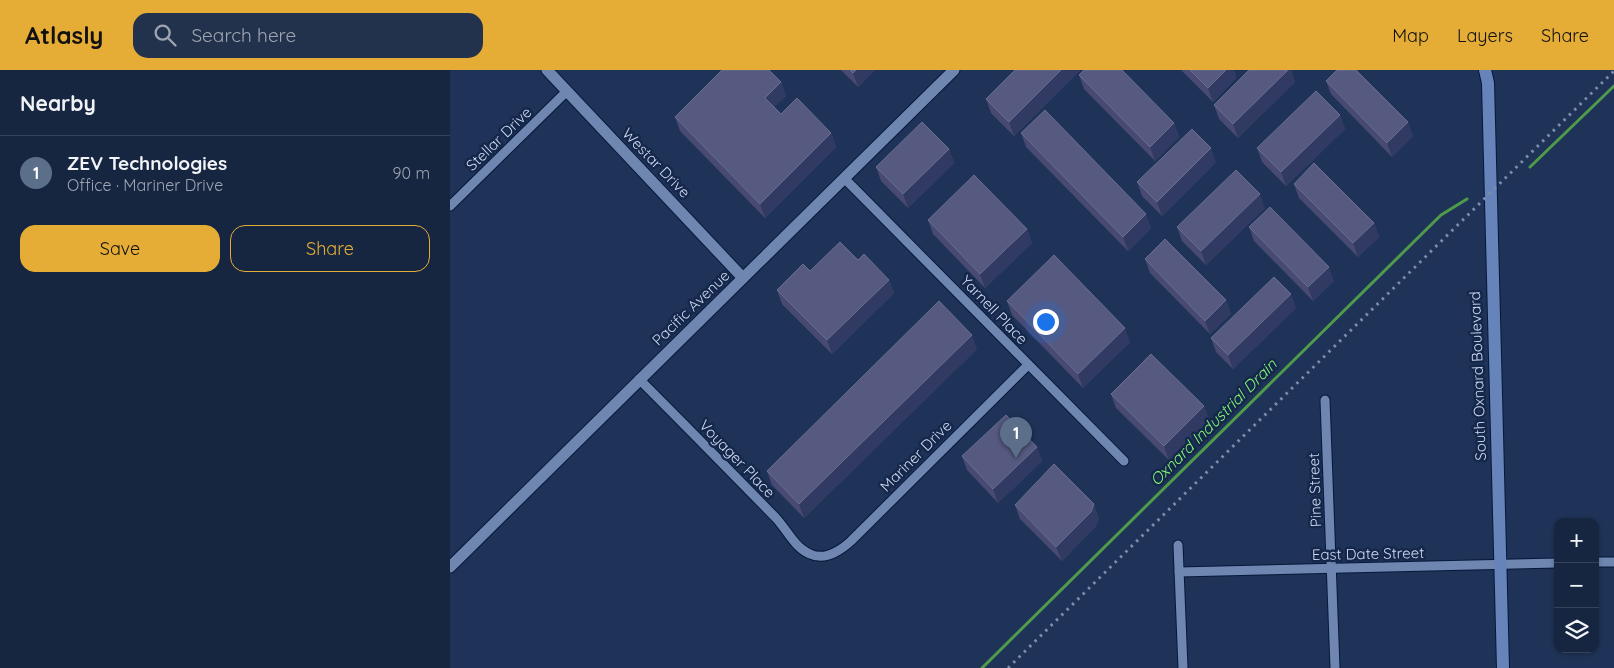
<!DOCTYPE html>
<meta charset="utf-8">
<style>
body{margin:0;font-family:Quicksand,sans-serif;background:#23324c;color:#f1f3f6}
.controls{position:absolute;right:15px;bottom:15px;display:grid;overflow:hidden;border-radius:10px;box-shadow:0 1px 4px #0004}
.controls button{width:45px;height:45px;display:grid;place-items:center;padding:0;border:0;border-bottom:1px solid #35435a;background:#162641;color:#f1f3f6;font:25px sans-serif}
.you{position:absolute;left:595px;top:251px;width:18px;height:18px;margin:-12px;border:4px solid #fff;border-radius:50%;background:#1a73e8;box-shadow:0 0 0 8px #1a73e833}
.badge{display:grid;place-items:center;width:32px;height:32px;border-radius:50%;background:#e6ad36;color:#fff;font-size:16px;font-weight:700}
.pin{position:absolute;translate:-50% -41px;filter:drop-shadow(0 1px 2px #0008)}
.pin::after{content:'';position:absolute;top:26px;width:18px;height:15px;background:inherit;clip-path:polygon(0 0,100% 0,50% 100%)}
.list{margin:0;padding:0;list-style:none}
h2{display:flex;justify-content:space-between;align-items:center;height:65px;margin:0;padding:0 20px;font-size:21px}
h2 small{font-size:16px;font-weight:400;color:#9ea5b1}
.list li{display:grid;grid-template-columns:32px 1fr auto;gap:15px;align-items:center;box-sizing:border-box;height:75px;padding:0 20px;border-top:1px solid #35435a}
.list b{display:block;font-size:19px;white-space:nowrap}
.list p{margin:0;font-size:16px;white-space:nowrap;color:#9ea5b1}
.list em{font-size:16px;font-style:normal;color:#9ea5b1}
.actions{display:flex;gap:10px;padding:15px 20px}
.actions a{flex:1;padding:11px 0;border:1px solid #e6ad36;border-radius:15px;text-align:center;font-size:18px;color:#e6ad36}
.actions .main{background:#e6ad36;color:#111}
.icon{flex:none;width:28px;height:28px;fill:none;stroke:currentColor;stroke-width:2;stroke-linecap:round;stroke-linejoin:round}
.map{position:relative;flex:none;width:1164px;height:598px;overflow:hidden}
header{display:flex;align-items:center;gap:30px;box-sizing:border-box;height:70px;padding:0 25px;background:#e6ad36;color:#111}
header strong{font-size:24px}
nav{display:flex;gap:28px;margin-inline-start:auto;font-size:18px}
.search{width:350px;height:45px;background:#23324c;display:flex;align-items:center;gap:12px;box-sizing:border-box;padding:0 18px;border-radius:15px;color:#9ea5b1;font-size:19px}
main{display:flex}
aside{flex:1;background:#162641}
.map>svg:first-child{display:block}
</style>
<header>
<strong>Atlasly</strong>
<div class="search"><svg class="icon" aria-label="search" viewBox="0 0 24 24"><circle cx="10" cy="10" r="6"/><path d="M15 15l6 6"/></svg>Search here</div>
<nav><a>Map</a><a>Layers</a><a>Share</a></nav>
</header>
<main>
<aside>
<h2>Nearby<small></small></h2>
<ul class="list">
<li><span class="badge" style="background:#5c6f8a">1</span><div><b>ZEV Technologies</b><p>Office · Mariner Drive</p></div><em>90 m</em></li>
</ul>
<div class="actions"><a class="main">Save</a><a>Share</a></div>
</aside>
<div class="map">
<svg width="1164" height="598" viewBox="0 0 1164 598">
<rect width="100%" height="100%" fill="#1e3357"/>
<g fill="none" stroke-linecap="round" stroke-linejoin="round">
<!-- stream -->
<g stroke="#509a4c" stroke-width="3">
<path d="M1080 97 1164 16"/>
<path d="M532 598 991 145 1017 129"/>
</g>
<!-- street casing -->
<g stroke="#07193b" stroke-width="11">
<g id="street">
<path d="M394 108 674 391"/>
<path d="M0 136 116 22"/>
<path d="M189 309C235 355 281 402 326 448 337 460 345 478 360 484 375 491 390 481 401 471L578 295"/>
<path d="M875 330 885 598"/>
<path d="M728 475 733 598"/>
<path d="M1145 492H1164"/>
<path d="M729 502 1108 493"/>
</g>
</g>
<!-- secondary casing -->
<g stroke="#07193b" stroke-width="13">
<g id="secondary">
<path d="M97 0 293 208"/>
<path d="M0 497 504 0"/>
</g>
</g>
<!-- primary casing -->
<g stroke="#07193b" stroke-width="14">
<path id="primary" d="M1035 0 1038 13 1053 598"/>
</g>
<!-- street -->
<use href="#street" stroke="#6e86b0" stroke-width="9"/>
<!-- secondary -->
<use href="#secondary" stroke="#6e86b0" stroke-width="11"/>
<!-- primary -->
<use href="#primary" stroke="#6684ba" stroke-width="12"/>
<!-- rail -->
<path stroke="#7c8daa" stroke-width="3" stroke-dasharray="2.5 5" stroke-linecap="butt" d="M558 598 1164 1"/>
</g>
<!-- wall -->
<g fill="#484a73">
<path d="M391 0H425L408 17Z"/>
<path d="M565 0H630L564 66 541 43 536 29Z"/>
<path d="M731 0H784L786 8 763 32Z"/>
<path d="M799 0H841L845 12 788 68 769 49 764 35Z"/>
<path d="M629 5 724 53 729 67 705 91 634 19Z"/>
<path d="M876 11 963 66 942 87 881 24Z"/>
<path d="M331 12 336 26 324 37 331 44 381 63 386 77 315 148 230 61 225 47Z"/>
<path d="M890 45 895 59 836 116 812 92 807 78Z"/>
<path d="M571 63 701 158 678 181 576 77Z"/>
<path d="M499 79 504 93 458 138 431 111 426 97Z"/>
<path d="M766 92 712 146 692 126 687 112Z"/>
<path d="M844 114 924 153 929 167 908 187 849 128Z"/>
<path d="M815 138 756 195 732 171 727 157Z"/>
<path d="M478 150 577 159 582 173 535 218 483 164Z"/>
<path d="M799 157 884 211 863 231 804 171Z"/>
<path d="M695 189 776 230 781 244 760 264 700 203Z"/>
<path d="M360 201 439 210 444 223 382 284 332 234 327 220Z"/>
<path d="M557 231 680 272 633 318 562 245Z"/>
<path d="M846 238 783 299 766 282 761 268Z"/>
<path d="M527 279 354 448 322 415 317 401Z"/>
<path d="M661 324 754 336 759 350 719 390 666 338Z"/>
<path d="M587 377 592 391 548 433 517 400 512 386Z"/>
<path d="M565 435 649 448 646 456 612 491 570 449Z"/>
</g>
<!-- shaded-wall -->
<g fill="#313a62">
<path d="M406 0H425L408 17 403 3Z"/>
<path d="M611 0H630L564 66 559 52Z"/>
<path d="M776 0H784L786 8 763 32 758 18Z"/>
<path d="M838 0H841L845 12 788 68 783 54Z"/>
<path d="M331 12 336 26 320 41 315 28Z"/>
<path d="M890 45 895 59 836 116 831 102Z"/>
<path d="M958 52 963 66 942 87 937 73Z"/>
<path d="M724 53 729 67 705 91 700 77Z"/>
<path d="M381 63 386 77 315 148 310 134Z"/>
<path d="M761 78 766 92 712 146 707 132Z"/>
<path d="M499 79 504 93 458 138 453 124Z"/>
<path d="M810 124 815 138 756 195 751 181Z"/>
<path d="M696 144 701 158 678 181 673 167Z"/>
<path d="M924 153 929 167 908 187 903 173Z"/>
<path d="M577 159 582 173 535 218 530 204Z"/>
<path d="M879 197 884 211 863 231 858 217Z"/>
<path d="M439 210 444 223 382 284 377 270Z"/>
<path d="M841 224 846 238 783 299 778 285Z"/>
<path d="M776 230 781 244 760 264 755 251Z"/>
<path d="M675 258 680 272 633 318 628 304Z"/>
<path d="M522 265 527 279 354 448 349 434Z"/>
<path d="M754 336 759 350 719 390 714 376Z"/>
<path d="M587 377 592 391 548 433 543 419Z"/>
<path d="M644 434 649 448 646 456 612 491 606 477Z"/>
</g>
<!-- building -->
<g fill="#565980" stroke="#696d92">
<path d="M272 0H319L331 12 315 28 331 44 347 28 381 63 310 134 225 47Z"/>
<path d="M400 0H406L403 3Z"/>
<path d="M565 0H611L559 52 536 29Z"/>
<path d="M634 0H672L724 53 700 77 629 5Z"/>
<path d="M740 0H776L758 18Z"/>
<path d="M799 0H838L783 54 764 35Z"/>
<path d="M887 0H906L958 52 937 73 876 11Z"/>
<path d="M866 21 890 45 831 102 807 78Z"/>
<path d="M595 40 696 144 673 167 571 63Z"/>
<path d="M472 52 499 79 453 124 426 97Z"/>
<path d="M742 59 761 78 707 132 687 112Z"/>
<path d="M864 93 924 153 903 173 844 114Z"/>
<path d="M786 100 810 124 751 181 727 157Z"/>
<path d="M524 105 577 159 530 204 478 150Z"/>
<path d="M820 137 879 197 858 217 799 157Z"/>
<path d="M715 169 776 230 755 251 695 189Z"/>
<path d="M390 172 408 190 414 184 439 210 377 270 327 220 353 194 360 201Z"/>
<path d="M604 185 675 258 628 304 557 231Z"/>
<path d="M824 207 841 224 778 285 761 268Z"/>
<path d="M489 231 522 265 349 434 317 401Z"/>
<path d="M701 284 754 336 714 376 661 324Z"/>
<path d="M556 345 587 377 543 419 512 386Z"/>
<path d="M604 394 644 434 641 442 606 477 565 435Z"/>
</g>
<g text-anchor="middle" stroke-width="5" stroke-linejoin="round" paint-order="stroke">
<!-- street labels -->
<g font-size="15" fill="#ccd9f1" stroke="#15284c">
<text transform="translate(49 69) rotate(-44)" y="5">Stellar Drive</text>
<text transform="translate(206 93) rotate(46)" y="5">Westar Drive</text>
<text transform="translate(241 238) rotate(-44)" y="5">Pacific Avenue</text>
<text transform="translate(544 240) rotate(46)" y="5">Yarnell Place</text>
<text transform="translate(1028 306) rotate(-92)" y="5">South Oxnard Boulevard</text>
<text transform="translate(466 386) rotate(-45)" y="5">Mariner Drive</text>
<text transform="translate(287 389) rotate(46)" y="5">Voyager Place</text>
<text transform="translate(865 420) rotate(-92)" y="5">Pine Street</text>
<text transform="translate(918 484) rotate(-1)" y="5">East Date Street</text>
</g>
<!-- water labels -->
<g font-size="16" font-style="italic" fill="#82f471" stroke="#15284c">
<text transform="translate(763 352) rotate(-45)" y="6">Oxnard Industrial Drain</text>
</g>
</g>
</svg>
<div class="controls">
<button>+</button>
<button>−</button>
<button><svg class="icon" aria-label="layers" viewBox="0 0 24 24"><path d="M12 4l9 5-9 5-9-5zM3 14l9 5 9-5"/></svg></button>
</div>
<div class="you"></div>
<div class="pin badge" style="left:566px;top:388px;background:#5c6f8a">1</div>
</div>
</main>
